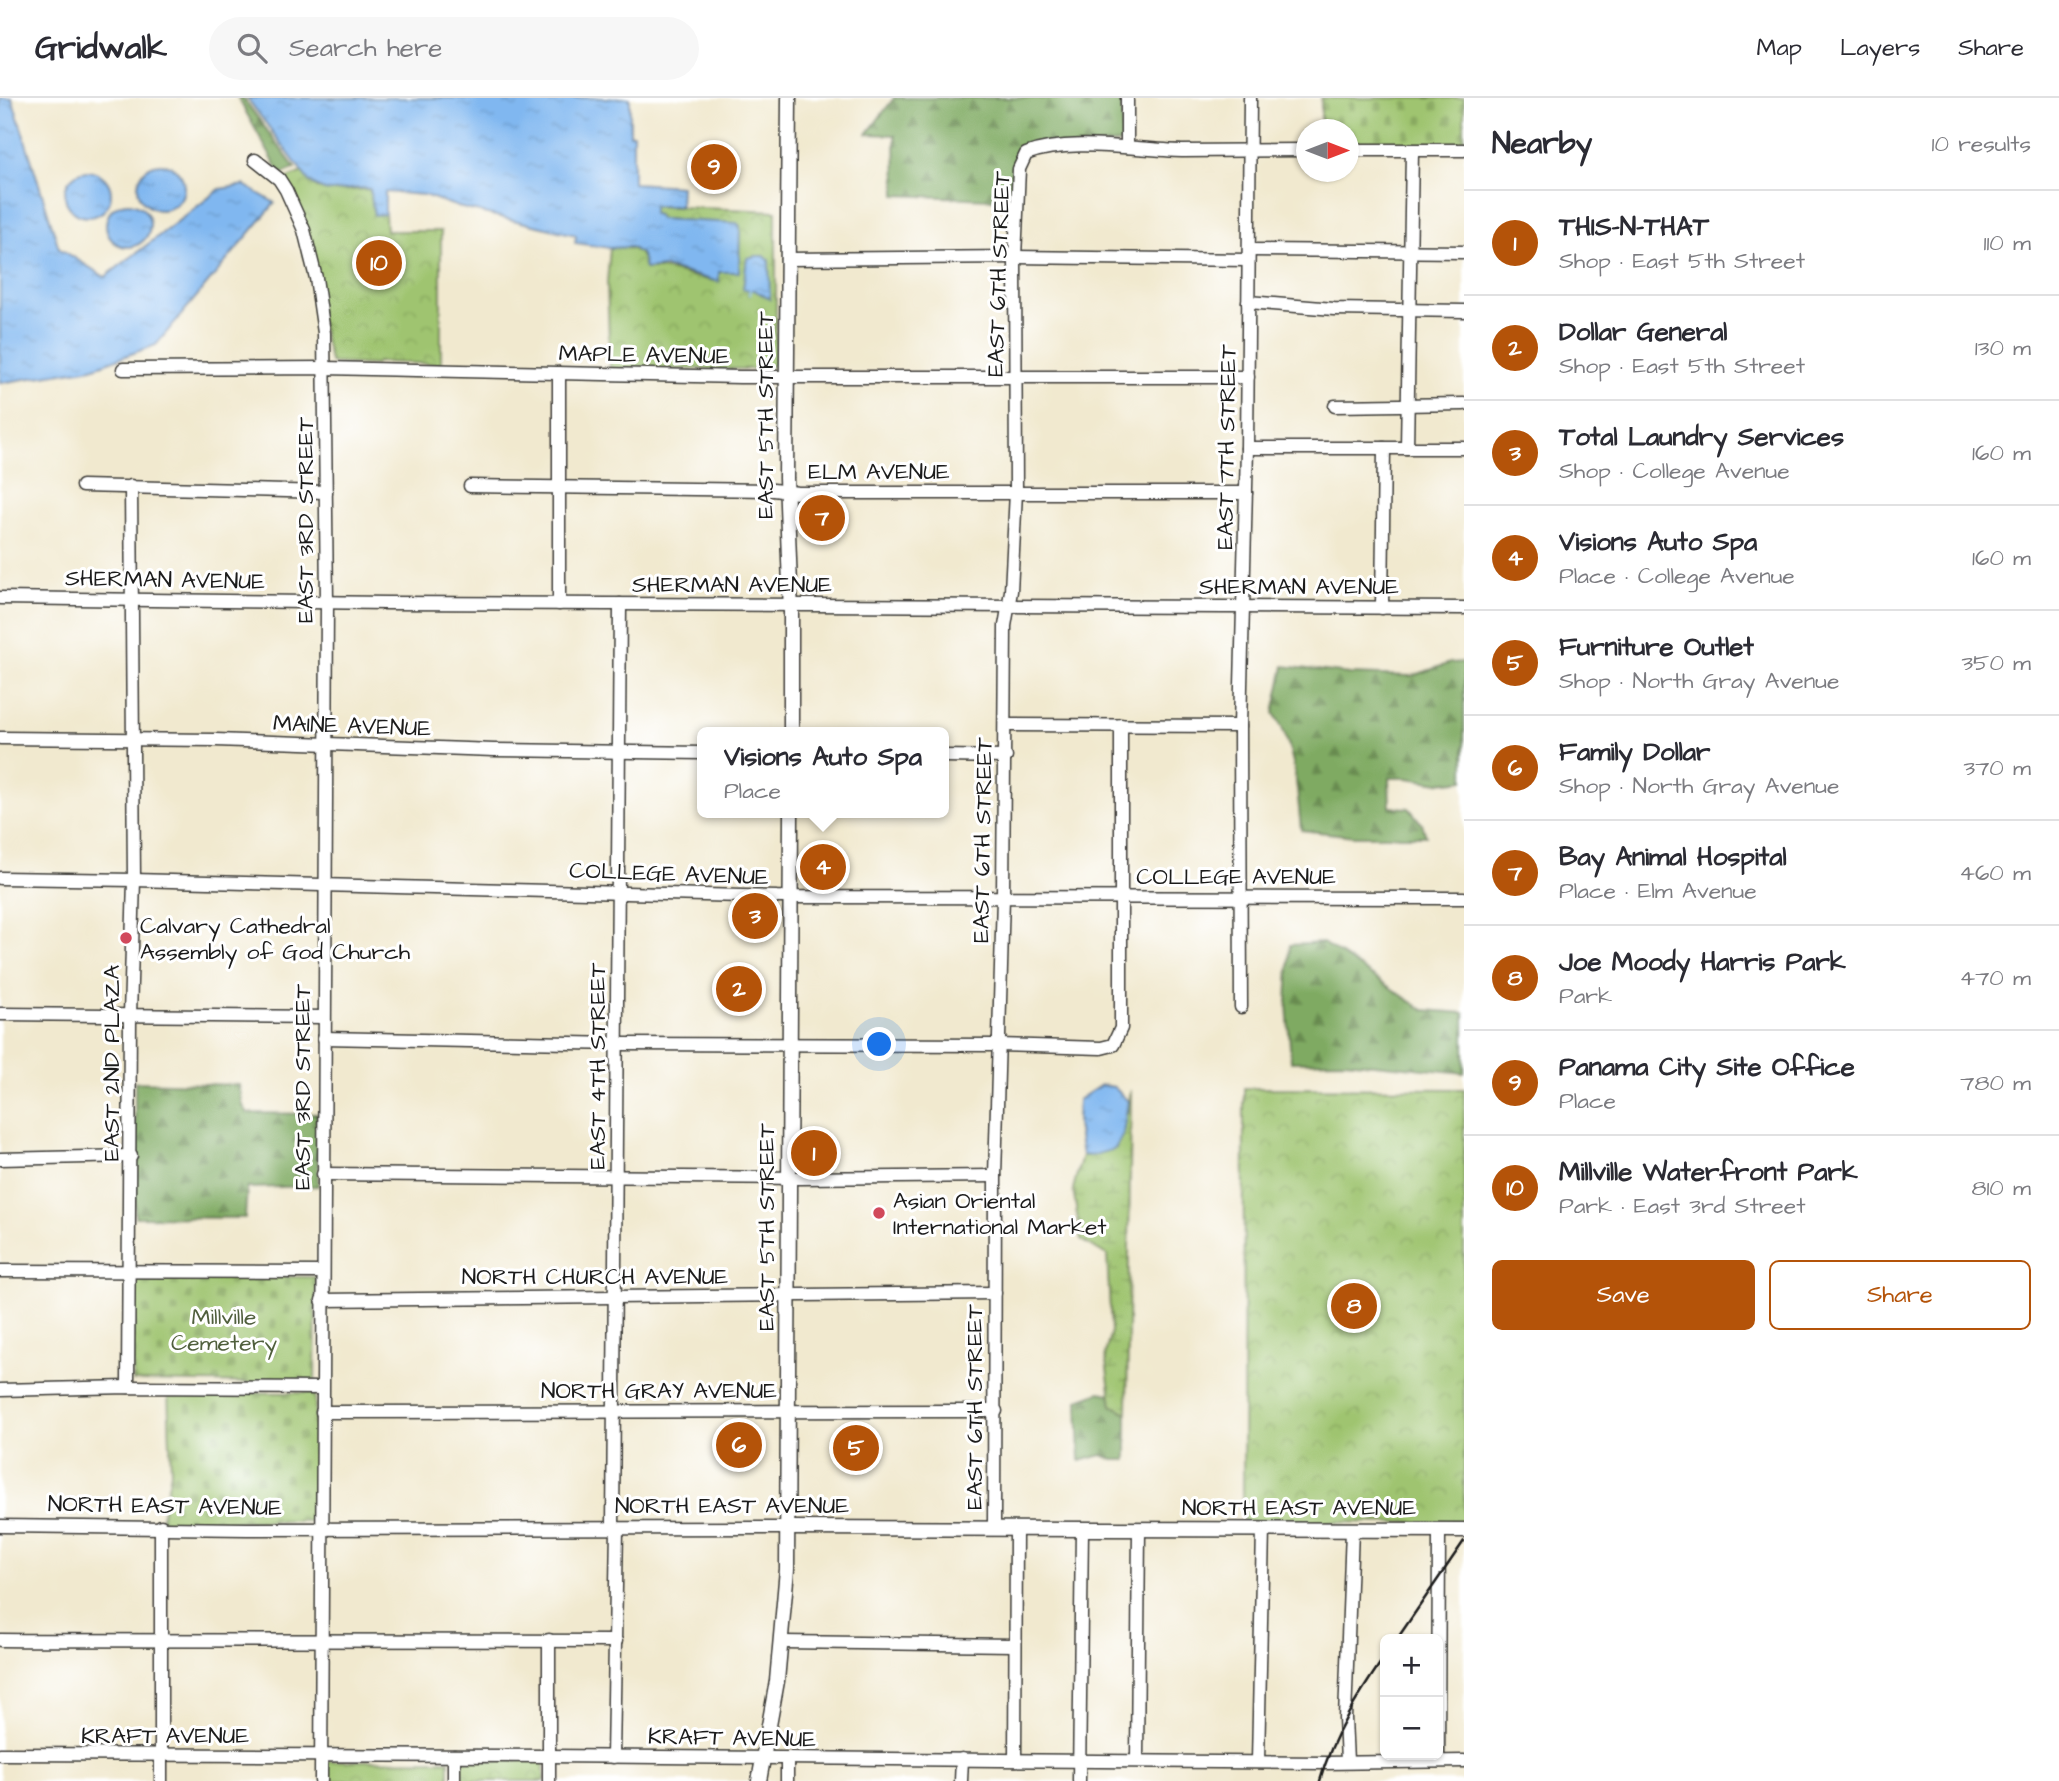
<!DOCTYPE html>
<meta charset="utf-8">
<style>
body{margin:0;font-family:"Architects Daughter",sans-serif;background:#f7f7f7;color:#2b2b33}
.controls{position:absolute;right:21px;bottom:21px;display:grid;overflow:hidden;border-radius:10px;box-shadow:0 2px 5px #0004}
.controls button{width:63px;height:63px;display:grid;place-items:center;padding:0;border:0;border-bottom:2px solid #e1e1e2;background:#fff;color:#2b2b33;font:35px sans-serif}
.compass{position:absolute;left:1296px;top:21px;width:63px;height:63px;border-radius:50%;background:#fff;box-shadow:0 2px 5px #0004;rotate:90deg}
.you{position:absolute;left:880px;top:947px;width:24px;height:24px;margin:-18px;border:5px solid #fff;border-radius:50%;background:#1a73e8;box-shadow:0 0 0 10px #1a73e833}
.badge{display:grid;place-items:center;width:46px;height:46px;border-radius:50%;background:#b45309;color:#fff;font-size:23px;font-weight:700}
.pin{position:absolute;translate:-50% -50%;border:4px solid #fff;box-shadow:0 2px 7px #0006}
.popup{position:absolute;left:697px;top:629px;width:252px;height:91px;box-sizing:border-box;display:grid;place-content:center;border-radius:10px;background:#fff;filter:drop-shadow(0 2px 5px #0005);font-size:23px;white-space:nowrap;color:#7c7c81}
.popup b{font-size:26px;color:#2b2b33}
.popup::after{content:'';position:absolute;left:50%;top:100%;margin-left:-14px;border:14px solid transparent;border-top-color:#fff}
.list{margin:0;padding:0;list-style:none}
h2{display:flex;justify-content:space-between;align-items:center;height:91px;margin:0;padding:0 28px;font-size:30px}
h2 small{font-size:23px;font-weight:400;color:#7c7c81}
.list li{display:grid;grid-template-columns:46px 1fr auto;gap:21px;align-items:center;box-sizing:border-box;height:105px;padding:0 28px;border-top:2px solid #e1e1e2}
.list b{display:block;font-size:26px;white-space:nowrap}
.list p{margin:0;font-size:23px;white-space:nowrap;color:#7c7c81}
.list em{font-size:23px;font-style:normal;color:#7c7c81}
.actions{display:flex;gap:14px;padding:21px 28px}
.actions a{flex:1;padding:16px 0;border:2px solid #b45309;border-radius:10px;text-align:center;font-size:24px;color:#b45309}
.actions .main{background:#b45309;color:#fff}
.icon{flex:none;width:38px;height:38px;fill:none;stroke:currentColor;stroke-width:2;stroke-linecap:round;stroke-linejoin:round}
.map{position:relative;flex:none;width:1464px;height:1683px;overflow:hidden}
header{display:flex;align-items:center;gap:42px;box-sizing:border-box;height:98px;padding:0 35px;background:#fff;border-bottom:2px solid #e1e1e2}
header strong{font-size:33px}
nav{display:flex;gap:38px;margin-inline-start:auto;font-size:24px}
.search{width:490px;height:63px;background:#f7f7f7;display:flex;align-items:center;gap:18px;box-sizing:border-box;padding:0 24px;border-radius:38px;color:#7c7c81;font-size:26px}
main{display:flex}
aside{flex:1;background:#fff}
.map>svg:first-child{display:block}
</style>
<header>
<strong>Gridwalk</strong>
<div class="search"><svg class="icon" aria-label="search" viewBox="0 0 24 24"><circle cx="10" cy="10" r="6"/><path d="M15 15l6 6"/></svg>Search here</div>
<nav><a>Map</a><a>Layers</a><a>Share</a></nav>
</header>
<main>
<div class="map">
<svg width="1464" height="1683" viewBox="0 0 1464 1683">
<defs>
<pattern id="forest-firs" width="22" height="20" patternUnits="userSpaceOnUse" patternTransform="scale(1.75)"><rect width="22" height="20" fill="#7faa62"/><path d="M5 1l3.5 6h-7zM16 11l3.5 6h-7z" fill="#678a50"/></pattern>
<pattern id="wetland-marsh" width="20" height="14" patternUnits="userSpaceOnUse" patternTransform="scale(1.75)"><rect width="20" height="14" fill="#9fc46f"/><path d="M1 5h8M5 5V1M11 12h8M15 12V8" fill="none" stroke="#88a860"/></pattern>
<pattern id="cemetery-stones" width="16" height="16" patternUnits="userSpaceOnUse" patternTransform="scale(1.75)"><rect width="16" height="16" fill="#9fc46f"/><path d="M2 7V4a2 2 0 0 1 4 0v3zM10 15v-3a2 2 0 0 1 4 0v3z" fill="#88a860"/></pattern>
<pattern id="park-crowns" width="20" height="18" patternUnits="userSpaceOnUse" patternTransform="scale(1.75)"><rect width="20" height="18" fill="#9fc46f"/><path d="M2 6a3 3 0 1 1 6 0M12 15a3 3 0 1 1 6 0" fill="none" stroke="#88a860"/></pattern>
<pattern id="water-ripples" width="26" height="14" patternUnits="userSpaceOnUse" patternTransform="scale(1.75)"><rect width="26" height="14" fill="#80b7f0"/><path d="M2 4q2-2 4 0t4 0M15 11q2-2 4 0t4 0" fill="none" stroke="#6e9dcd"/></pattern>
</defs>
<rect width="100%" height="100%" fill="#fff"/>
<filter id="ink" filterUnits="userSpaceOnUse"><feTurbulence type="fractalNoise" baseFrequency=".0143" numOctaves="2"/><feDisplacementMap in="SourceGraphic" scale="14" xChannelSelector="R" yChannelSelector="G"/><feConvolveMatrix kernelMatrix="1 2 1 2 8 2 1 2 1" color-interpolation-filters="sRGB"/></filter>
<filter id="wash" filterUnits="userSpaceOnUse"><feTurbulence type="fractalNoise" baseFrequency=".00686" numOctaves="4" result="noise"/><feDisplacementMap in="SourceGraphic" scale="28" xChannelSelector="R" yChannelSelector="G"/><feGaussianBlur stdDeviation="1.57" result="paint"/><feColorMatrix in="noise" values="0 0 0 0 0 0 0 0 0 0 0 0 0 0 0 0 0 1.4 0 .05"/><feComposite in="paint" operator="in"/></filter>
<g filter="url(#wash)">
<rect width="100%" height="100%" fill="#f1e9cf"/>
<!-- forest -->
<g fill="url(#forest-firs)" stroke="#4e633f" stroke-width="2">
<path d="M238 0H243L295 70 281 77Z"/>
<path d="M894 0H1122V45L1020 54 1013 102 896 97 895 37 867 36Z"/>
<path d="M1464 564V682L1439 685 1407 680H1389L1390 709 1409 710 1422 726 1426 738H1354L1301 732C1297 692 1296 649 1274 615L1284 568 1350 576 1412 578 1450 565Z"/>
<path d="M1323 845 1424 912 1464 915V975L1344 963 1291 964 1287 905 1290 847Z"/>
<path d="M135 984 239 987 243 1008 248 1015 318 1016V1088L247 1090 245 1120 135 1119Z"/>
<path d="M1100 1294 1110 1296 1112 1307 1127 1315V1362H1113L1102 1357 1080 1363 1078 1302Z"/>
</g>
<!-- wetland -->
<path fill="url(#wetland-marsh)" stroke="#5e7046" stroke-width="2" d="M1131 992 1127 1315 1112 1307 1105 1256 1111 1233 1107 1157 1081 1142 1073 1091 1082 1057 1091 1058 1127 1014Z"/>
<!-- cemetery -->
<g fill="url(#cemetery-stones)" stroke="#5e7046" stroke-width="2">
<path d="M1321 0H1464V50L1349 49V32H1321Z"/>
<path d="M133 1178 316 1179 315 1286 133 1283Z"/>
<path d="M168 1294 315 1295 316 1416 312 1423 167 1424 161 1422 171 1374Z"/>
</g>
<!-- park -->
<g fill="url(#park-crowns)" stroke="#5e7046" stroke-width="2">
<path d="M302 74 317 90 332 93 370 91 374 116H385L386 133H441V266L377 264 375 267 332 265 330 263 286 81Z"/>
<path d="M653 108 776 113V259L774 266 769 271H610L607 184 610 150C628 148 644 150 645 171 674 169 692 181 719 183L675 122 660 121 653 117Z"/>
<path d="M1244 990 1464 991V1425L1243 1424Z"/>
<path d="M449 1662V1683H325V1663Z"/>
<rect x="458" y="1662" width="86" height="21"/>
</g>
<!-- water -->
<g fill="url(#water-ripples)" stroke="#4e6a86" stroke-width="2">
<path d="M0 0H12L59 150 105 179 220 91 244 87 275 105 156 247 92 270 0 285Z"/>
<path d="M247 0H630V36H633V85L681 88 680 108H653V116L657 117 660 121 737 125 740 128 739 174H719V184L665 169 645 171 642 157 631 149 610 150 575 145 576 137 458 109 424 97 385 94V116L374 117 370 91C347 86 331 103 309 83Z"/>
<circle cx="161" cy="89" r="23"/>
<circle cx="88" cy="96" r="23"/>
<circle cx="128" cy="127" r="22"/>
<path d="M756 158H764L769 162 770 201 754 192 743 191 747 160Z"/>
<path d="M1101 987 1114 989 1128 1003 1123 1036 1115 1051 1091 1058 1082 1057 1077 1027 1078 1002Z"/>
</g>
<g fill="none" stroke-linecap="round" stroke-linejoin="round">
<!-- stream -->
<path stroke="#80b7f0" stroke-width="2.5" d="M750 191V196"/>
</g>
</g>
<g filter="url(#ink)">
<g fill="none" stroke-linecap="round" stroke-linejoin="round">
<!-- minor casing -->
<g stroke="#3c3b37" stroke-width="15">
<g id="minor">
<path d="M1127 0V49"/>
<path d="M1349 52H1464"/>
<path d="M255 62 279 81 286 92 304 132 316 180 324 235 327 504 321 1683"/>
<path d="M1249 152 1464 154"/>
<path d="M787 161 1015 159 1248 162"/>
<path d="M1248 204 1334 211 1464 213"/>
<path d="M123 271 325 270 740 279H1248"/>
<path d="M1335 308 1464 306"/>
<path d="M1247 350H1464"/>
<path d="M1407 350 1412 53"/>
<path d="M82 388 326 394"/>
<path d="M470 388 773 392 798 395H1246"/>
<path d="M0 500 387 505 1464 510"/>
<path d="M559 506V275"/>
<path d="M1382 510 1384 350"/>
<path d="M1005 627 1240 628"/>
<path d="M0 640 216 642 494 652 702 655"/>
<path d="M944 658 1006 659"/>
<path d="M0 780 134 782 777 799 1464 800"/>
<path d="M1241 909 1240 628 1247 350 1250 0"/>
<path d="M0 916 324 919"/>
<path d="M324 940 617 946 998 947 1101 950 1113 947 1121 930V627"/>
<path d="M0 1061 131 1058"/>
<path d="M323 1076 800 1080 995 1078"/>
<path d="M0 1173 322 1174"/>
<path d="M322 1202 995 1195"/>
<path d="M128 1289 130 917 134 782 131 388"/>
<path d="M0 1292 128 1289 322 1290"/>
<path d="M322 1314 996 1313"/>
<path d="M0 1428 247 1431 788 1430"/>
<path d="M161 1428V1683"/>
<path d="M613 1430 620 506"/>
<path d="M994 1431 995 1078 1003 799 1005 528 1011 493 1016 394 1015 159 1019 71 1026 56C1071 39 1134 52 1182 53 1223 53 1265 52 1307 52"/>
<path d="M0 1542C205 1544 410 1541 616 1543"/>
<path d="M549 1542V1683"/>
<path d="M783 1544 1014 1547"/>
<path d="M0 1656 549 1658 1325 1665 1464 1663"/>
<path d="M454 1658V1683"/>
<path d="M613 1659 617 1430"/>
<path d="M1015 1662 1016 1431"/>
<path d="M1137 1662 1139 1431"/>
<path d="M1258 1663 1263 1431"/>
<path d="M1347 1663 1345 1620 1352 1432"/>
<path d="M1438 1663 1439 1432"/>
<path d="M787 1683V1661"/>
<path d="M961 1683 962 1661"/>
<path d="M1079 1683 1082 1431"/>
</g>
</g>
<!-- major casing -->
<g stroke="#3c3b37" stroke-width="17">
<g id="major">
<path d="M789 0 786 380 791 515V634"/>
<path d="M788 1430 1464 1432"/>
<path d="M759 1683 777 1583 787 1471 791 715"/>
</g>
</g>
<!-- minor -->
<use href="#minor" stroke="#fff" stroke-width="12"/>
<!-- major -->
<use href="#major" stroke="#fff" stroke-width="14"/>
<!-- rail -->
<g stroke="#1c1c1c" stroke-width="2.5">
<path d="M1397 1541 1464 1443"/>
<path d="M1320 1683C1333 1636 1358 1598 1385 1558"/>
</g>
</g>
</g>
<!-- markers -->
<g fill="#d1495b" stroke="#fff" stroke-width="2.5">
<circle cx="126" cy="840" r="7"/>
<circle cx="879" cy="1115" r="7"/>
</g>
<g text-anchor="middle" stroke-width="6" stroke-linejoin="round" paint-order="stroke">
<!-- street labels -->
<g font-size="23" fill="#1c1c1c" stroke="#fff">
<text transform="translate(998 176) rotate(-88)" y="8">EAST 6TH STREET</text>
<text transform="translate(644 256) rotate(1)" y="8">MAPLE AVENUE</text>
<text transform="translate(765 317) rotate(-90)" y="8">EAST 5TH STREET</text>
<text transform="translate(1226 349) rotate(-89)" y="8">EAST 7TH STREET</text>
<text x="879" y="381">ELM AVENUE</text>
<text transform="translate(305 422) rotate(-90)" y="8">EAST 3RD STREET</text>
<text transform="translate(165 481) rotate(1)" y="8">SHERMAN AVENUE</text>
<text x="732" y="494">SHERMAN AVENUE</text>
<text x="1299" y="496">SHERMAN AVENUE</text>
<text transform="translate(352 627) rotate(2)" y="8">MAINE AVENUE</text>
<text transform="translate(982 742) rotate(-89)" y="8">EAST 6TH STREET</text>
<text transform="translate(669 775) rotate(2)" y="8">COLLEGE AVENUE</text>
<text x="1236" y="786">COLLEGE AVENUE</text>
<text transform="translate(111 965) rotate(-90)" y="8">EAST 2ND PLAZA</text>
<text transform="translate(597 968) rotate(-90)" y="8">EAST 4TH STREET</text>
<text transform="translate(302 989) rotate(-90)" y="8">EAST 3RD STREET</text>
<text transform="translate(766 1129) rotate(-90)" y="8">EAST 5TH STREET</text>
<text x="595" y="1186">NORTH CHURCH AVENUE</text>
<text x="659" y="1300">NORTH GRAY AVENUE</text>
<text transform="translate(974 1309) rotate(-90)" y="8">EAST 6TH STREET</text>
<text transform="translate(165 1407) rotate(1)" y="8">NORTH EAST AVENUE</text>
<text x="732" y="1415">NORTH EAST AVENUE</text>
<text x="1299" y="1417">NORTH EAST AVENUE</text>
<text x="165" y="1645">KRAFT AVENUE</text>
<text transform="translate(732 1639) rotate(1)" y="8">KRAFT AVENUE</text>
</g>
<!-- poi labels -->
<g font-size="23" fill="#1c1c1c" stroke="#fff" text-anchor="start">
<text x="140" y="835">Calvary Cathedral<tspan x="140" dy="26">Assembly of God Church</tspan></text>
<text x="893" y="1110">Asian Oriental<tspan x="893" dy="26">International Market</tspan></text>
</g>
<!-- park labels -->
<g font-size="23" fill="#505f3d" stroke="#fff">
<text x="224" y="1226">Millville<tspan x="224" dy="26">Cemetery</tspan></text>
</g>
</g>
</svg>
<div class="controls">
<button>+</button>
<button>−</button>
</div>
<svg class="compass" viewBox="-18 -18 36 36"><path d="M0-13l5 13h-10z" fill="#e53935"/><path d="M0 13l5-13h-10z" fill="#7c7c81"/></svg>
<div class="you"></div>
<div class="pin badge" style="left:814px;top:1055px">1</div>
<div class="pin badge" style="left:739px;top:891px">2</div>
<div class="pin badge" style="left:755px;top:818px">3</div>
<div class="pin badge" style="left:823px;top:769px">4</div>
<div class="popup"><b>Visions Auto Spa</b>Place</div>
<div class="pin badge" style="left:856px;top:1350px">5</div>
<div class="pin badge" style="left:739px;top:1347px">6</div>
<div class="pin badge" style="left:822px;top:420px">7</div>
<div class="pin badge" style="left:1354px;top:1208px">8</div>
<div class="pin badge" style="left:714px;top:69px">9</div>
<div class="pin badge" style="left:379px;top:165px">10</div>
</div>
<aside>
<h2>Nearby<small>10 results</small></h2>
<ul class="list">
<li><span class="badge">1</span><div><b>THIS-N-THAT</b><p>Shop · East 5th Street</p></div><em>110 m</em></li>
<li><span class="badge">2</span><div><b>Dollar General</b><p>Shop · East 5th Street</p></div><em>130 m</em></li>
<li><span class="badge">3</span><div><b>Total Laundry Services</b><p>Shop · College Avenue</p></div><em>160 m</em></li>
<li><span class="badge">4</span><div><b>Visions Auto Spa</b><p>Place · College Avenue</p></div><em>160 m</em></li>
<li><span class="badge">5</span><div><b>Furniture Outlet</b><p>Shop · North Gray Avenue</p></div><em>350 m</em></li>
<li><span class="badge">6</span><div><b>Family Dollar</b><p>Shop · North Gray Avenue</p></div><em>370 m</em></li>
<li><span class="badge">7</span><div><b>Bay Animal Hospital</b><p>Place · Elm Avenue</p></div><em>460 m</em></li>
<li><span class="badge">8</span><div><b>Joe Moody Harris Park</b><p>Park</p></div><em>470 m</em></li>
<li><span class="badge">9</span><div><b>Panama City Site Office</b><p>Place</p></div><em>780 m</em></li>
<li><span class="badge">10</span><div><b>Millville Waterfront Park</b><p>Park · East 3rd Street</p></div><em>810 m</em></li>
</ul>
<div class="actions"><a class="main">Save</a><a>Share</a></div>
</aside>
</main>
